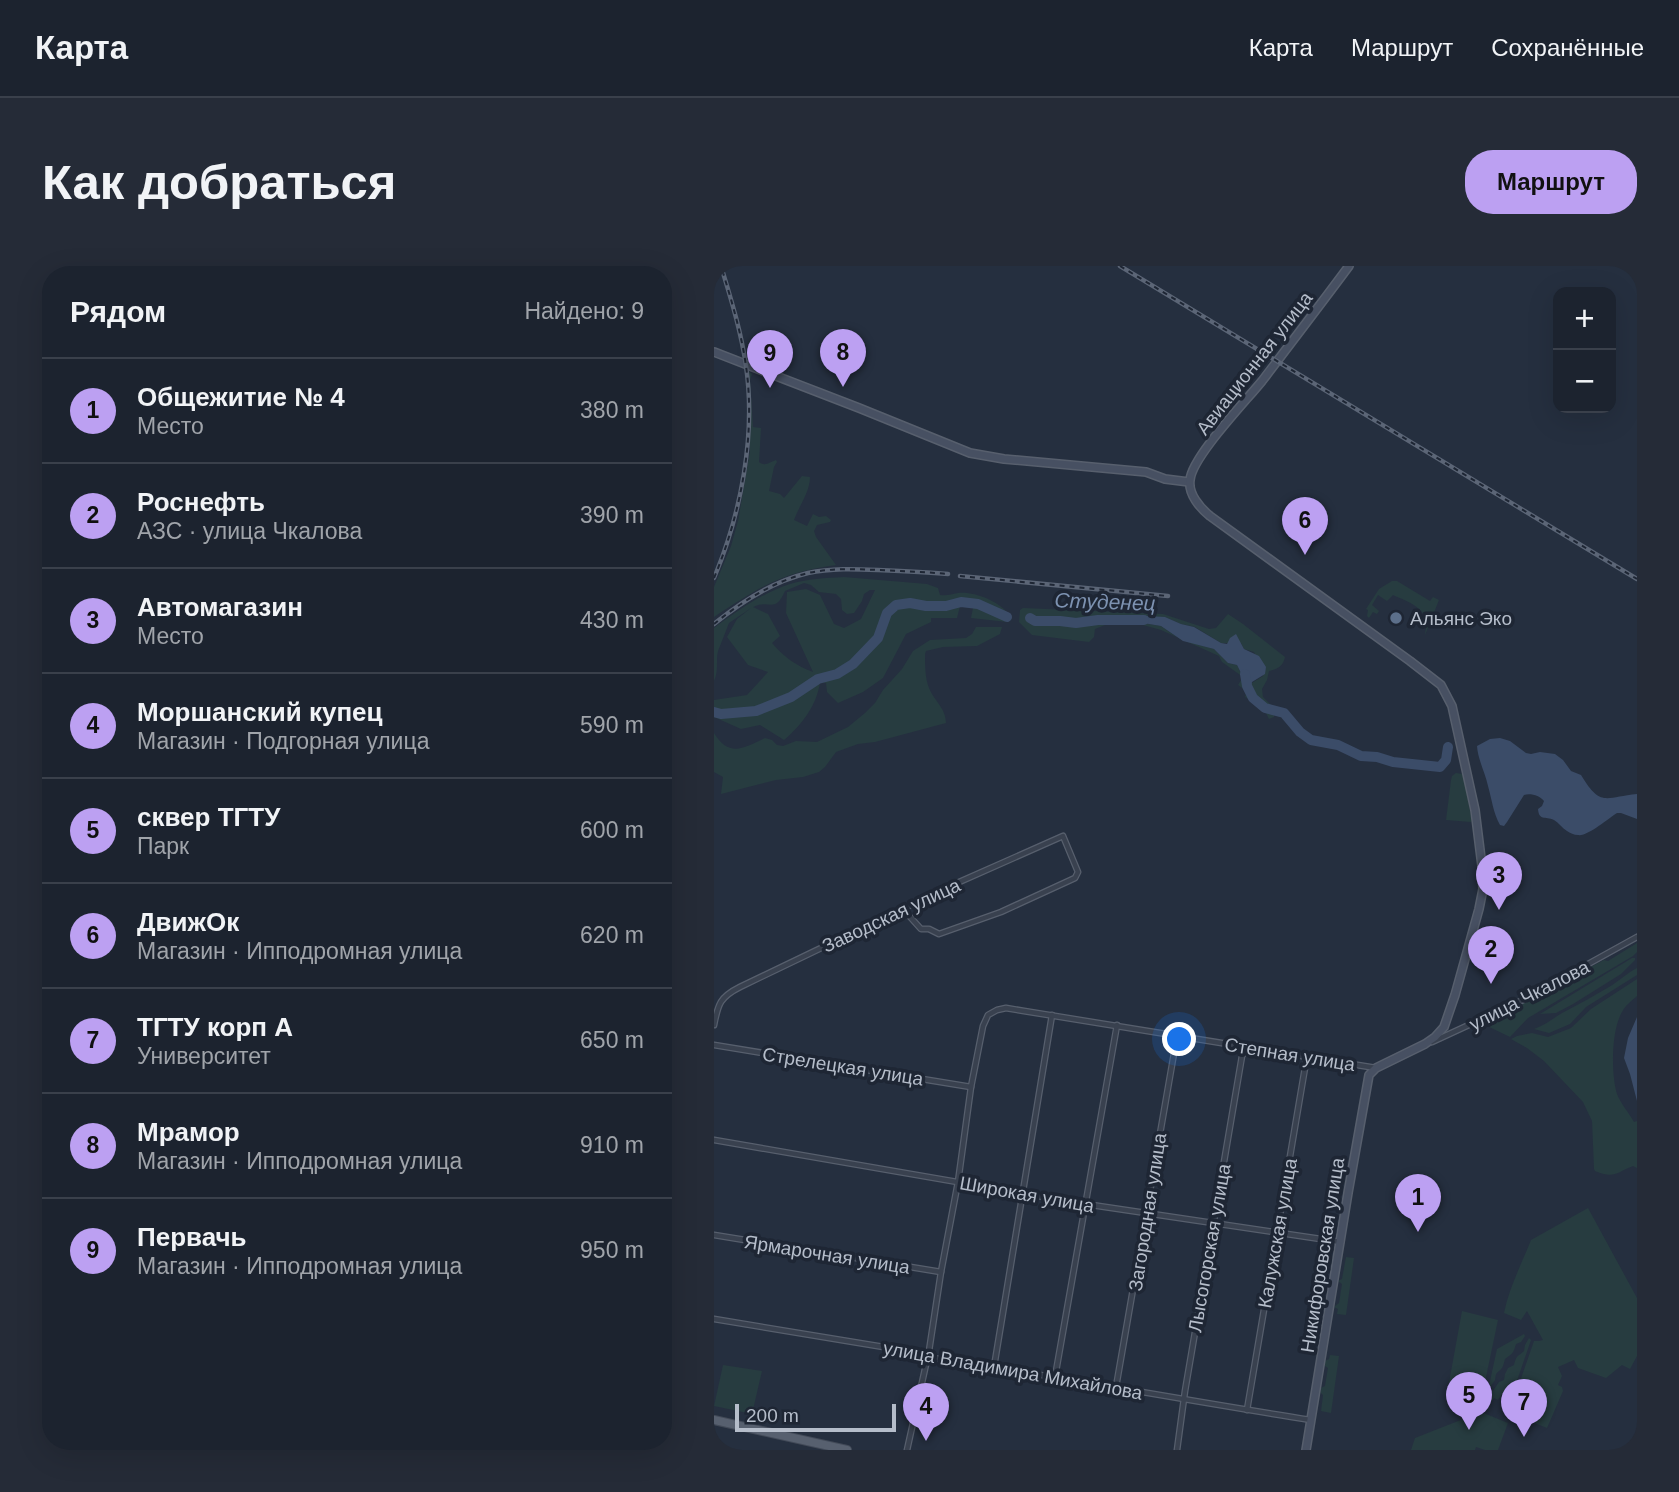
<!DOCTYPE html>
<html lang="ru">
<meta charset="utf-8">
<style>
body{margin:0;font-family:Helvetica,sans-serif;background:#252b37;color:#f1f3f6}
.controls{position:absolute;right:21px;top:21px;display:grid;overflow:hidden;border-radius:14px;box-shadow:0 7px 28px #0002}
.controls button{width:63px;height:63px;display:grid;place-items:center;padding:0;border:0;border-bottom:2px solid #3a404b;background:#1c232f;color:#f1f3f6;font:35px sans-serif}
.scale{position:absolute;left:21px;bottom:18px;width:161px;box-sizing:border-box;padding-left:7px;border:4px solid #b5bdca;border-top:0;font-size:19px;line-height:24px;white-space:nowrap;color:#b5bdca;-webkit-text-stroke:5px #1e2634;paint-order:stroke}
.you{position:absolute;left:466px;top:774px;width:24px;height:24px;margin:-18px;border:5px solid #fff;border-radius:50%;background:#1a73e8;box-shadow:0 0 0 10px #1a73e833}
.badge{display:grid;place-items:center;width:46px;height:46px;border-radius:50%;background:#bca0f2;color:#111;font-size:23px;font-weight:700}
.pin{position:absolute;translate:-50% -58px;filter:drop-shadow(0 2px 4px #0008)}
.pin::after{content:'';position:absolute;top:37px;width:24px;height:21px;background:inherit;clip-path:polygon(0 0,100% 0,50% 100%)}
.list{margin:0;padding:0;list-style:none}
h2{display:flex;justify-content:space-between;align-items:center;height:91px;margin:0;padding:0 28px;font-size:30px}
h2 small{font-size:23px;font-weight:400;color:#a0a4aa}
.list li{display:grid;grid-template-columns:46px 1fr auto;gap:21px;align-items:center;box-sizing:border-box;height:105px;padding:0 28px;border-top:2px solid #3a404b}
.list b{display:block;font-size:26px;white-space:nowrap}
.list p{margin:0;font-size:23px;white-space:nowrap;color:#a0a4aa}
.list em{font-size:23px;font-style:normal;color:#a0a4aa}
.map{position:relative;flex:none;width:923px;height:1184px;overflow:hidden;border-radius:28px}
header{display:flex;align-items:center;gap:42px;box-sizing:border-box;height:98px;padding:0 35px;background:#1c232f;border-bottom:2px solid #3a404b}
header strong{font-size:33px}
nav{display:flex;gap:38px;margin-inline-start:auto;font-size:24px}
.intro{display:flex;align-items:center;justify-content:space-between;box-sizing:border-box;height:168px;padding:0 42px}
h1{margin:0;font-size:49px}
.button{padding:18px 32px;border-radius:28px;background:#bca0f2;color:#111;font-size:24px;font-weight:700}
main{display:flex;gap:42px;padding:0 42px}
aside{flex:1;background:#1c232f;border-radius:28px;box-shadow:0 7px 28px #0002}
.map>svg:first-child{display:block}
</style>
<header>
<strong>Карта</strong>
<nav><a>Карта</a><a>Маршрут</a><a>Сохранённые</a></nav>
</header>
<div class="intro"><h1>Как добраться</h1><a class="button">Маршрут</a></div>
<main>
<aside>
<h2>Рядом<small>Найдено: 9</small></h2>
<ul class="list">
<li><span class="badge">1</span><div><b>Общежитие № 4</b><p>Место</p></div><em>380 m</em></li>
<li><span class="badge">2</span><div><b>Роснефть</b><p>АЗС · улица Чкалова</p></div><em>390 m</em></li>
<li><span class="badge">3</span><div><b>Автомагазин</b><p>Место</p></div><em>430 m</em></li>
<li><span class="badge">4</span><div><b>Моршанский купец</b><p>Магазин · Подгорная улица</p></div><em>590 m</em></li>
<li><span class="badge">5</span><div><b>сквер ТГТУ</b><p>Парк</p></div><em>600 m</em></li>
<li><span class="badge">6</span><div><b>ДвижОк</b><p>Магазин · Ипподромная улица</p></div><em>620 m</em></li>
<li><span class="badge">7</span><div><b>ТГТУ корп А</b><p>Университет</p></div><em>650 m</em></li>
<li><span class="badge">8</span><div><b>Мрамор</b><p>Магазин · Ипподромная улица</p></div><em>910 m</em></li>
<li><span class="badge">9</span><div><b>Первачь</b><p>Магазин · Ипподромная улица</p></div><em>950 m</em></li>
</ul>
</aside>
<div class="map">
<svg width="923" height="1184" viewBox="0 0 923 1184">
<rect width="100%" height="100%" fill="#252f3f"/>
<!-- green -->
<g fill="#273c40" fill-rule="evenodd">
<path d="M33 104 38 108 36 114 39 161 47 162 45 196C51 201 56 196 62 194L63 196 60 201 55 225 66 228 70 232 88 210 96 211C96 226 85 240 80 254L93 260 99 248 105 251 112 250 117 254 116 256 103 259 100 265 102 271 122 299C68 306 44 322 0 351V321L17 280 24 255 36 185V142Z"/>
<path d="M130 311 213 318 224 322 226 329C234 330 237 328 244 327 260 325 283 335 293 346V356L257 352 259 342 246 340 243 352H217V356L192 368 169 412 149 426 124 437 113 426 112 417 106 416C103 439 88 459 70 474L46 459 27 463 0 451V434L33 429 54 406 34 399 13 371 23 353 37 342 15 357 6 380C0 391 6 402 0 415V362C23 345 48 327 76 318 93 313 111 312 130 311ZM90 317 97 319 105 326 122 328 127 333 128 344 133 348 140 347 148 335 150 328 156 324H161L147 353 130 362 120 358 106 329 92 323 73 326 72 347 99 406C82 400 69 390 58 377L66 370 54 348 39 341C56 333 61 348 71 325Z"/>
<path d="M678 315H683L716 335 719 331 725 334 711 369C711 365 713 361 712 357 712 342 693 335 681 330L679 329 673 335 664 329 658 339 665 345 663 348 659 346 655 352 653 350 654 344 652 343 665 323Z"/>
<path d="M309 342 449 348 495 363 502 362 514 348 529 358 571 391C569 401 563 403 555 405L553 414 548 423 549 431 560 442V451L555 453 551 445 545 439 531 431 533 425 524 419 529 411 508 396 505 390 447 364 411 354 391 359 381 363 380 371 375 376 318 369 305 356 306 344ZM451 351 467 358 481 361 507 377H527L530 383 540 386 549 410 533 420 523 399 514 397 500 383 466 373 447 360 423 356Z"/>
<path d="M262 361H288L286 368 263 380 229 381 212 385 211 388C211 398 211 412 215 422 220 435 232 442 232 457L161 476 144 478 122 486 111 501 105 506 89 511 62 514 7 528 9 511 0 506V467C15 492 30 482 51 472L58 474 63 479 69 480 82 475 103 476 134 461 151 447 161 437 169 424 188 403 199 385 216 374 252 372 258 368Z"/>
<path d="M742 507 748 508 750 511 758 555 757 556 732 554 737 514 738 510Z"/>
<path d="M923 677V686L919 690 814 752 796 771 769 758 890 694 894 695Z"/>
<path d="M918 692H921V694L907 708 859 738 842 747 826 748Z"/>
<path d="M923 702V709L872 741 856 758 835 767 820 763C833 758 838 753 850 746 865 738 880 730 895 721 905 715 913 707 923 702Z"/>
<path d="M923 713V730C917 735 911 740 908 746 897 765 897 808 903 828 907 838 915 847 920 856L923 855V902L919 900C901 907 901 913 881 905L880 903 878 855 869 836 830 795 813 782 797 773 803 770 818 767 834 771 857 762 877 743Z"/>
<path d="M874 942 923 1032V1090L916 1103 908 1099 892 1112 864 1102 860 1094 844 1101 848 1110 844 1119 848 1121 849 1125 833 1162 795 1147 820 1075H825L829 1074 813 1045 807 1054 790 1047C795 1022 807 999 817 974Z"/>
<path d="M632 991 640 992 632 1049 623 1048 624 1043 620 1041 625 1037 628 1018 624 1015 628 1013Z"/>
<path d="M748 1045 784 1054 767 1135 737 1125 734 1122Z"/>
<path d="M810 1068 811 1070 807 1076 802 1078C799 1088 799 1087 791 1093 788 1104 789 1101 782 1108L781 1114 774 1124 783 1083Z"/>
<path d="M815 1072 817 1074 792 1147 788 1141 797 1128 791 1124 784 1134 780 1132 775 1139 771 1136 785 1116 790 1114 791 1108 794 1102 800 1099C803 1089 802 1092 810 1085L811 1079Z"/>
<path d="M616 1089 625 1090 617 1147 607 1145 609 1129 606 1126 607 1122 611 1120 614 1102 611 1100V1095L615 1093Z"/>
<path d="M9 1099 48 1105 38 1148 0 1140Z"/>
<path d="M767 1146 794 1157 784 1184H771L762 1181 761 1184H697L701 1172Z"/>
</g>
<!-- water -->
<g fill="#3b4c68">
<path d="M433 350 451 351 467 358 480 361 507 377 513 378 516 372 522 368 530 383 545 390 552 401 551 408 538 416 537 420 534 421 523 399 514 397 500 383 469 375 447 360 423 356 419 353Z"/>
<path d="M786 472 796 475 812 487 817 488 826 486 841 488 849 494 857 505 867 509C887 542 891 531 923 528V553L907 547H903C895 552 873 571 864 569 860 569 856 567 853 565 848 562 845 557 840 554 831 550 825 555 824 543L828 540 830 535C826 530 817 527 810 529L793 556 790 560 786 559C779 546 778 534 774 520 771 506 764 494 763 480L776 473Z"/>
<path d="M923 751V835L916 808 910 792 914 772Z"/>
</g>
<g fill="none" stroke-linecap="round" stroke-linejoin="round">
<!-- river -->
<g stroke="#3b4c68" stroke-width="10">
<path d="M316 352 321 355H346L362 357 384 354H430"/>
<path d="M531 408 533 420 539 432 551 442 570 447 586 466 597 474 624 479 647 490 663 491 679 496 726 501 732 494 734 481"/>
<path d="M0 446 7 448 42 445 77 431 104 413 123 408 139 398 164 372 173 347 182 339 196 337 212 340H232L247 336 264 338 293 351"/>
</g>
<!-- street casing -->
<g stroke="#575f6d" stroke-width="7">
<g id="street">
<path d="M0 759C4 738 6 731 26 721L234 621 349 570 364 606 361 612 287 646 225 668 215 663H207L189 643"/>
<path d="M718 776 811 733 923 671"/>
<path d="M0 779 257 821"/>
<path d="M0 874 371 938 627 976"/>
<path d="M0 969 227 1006"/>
<path d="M0 1053 206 1087 213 1091C342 1110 469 1134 597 1154"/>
<path d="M280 1101 338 749"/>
<path d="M341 1111 403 759"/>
<path d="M402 1121 463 770"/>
<path d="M533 1144 593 790"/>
<path d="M193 1184 215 1085 227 1006 244 916 257 821 269 760 274 749 283 744 292 742 310 745 662 802"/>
<path d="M463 1184 471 1125 528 790 533 783"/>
</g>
</g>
<!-- secondary casing -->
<g stroke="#575f6d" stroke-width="10">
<g id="secondary">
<path d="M0 86 145 142 256 187 290 193 432 206 451 213 475 216"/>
<path d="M592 1184 634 927 655 809 662 802 711 778 721 771 730 761 741 729 765 643 769 623 768 600 761 544 738 440 727 419 696 395 496 250C486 242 474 228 476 214 478 191 531 136 548 115 577 77 606 39 635 0"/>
</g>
</g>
<!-- primary casing -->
<g stroke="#424a58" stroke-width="10">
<path id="primary" d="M0 1154 133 1184"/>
</g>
<!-- street -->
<use href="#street" stroke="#39414f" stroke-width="4.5"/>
<!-- secondary -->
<use href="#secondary" stroke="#475062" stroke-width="7"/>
<!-- primary -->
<use href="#primary" stroke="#57606f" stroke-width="8"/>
<!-- rail casing -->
<g stroke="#5b6576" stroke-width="4.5">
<g id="rail">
<path d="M406 0 923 313"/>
<path d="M246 310 454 330"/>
<path d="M0 312C27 248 42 169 32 100 27 65 17 33 7 0"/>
<path d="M0 358C27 336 60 315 94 307 117 302 141 303 164 304 188 305 211 306 234 308"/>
</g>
</g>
<!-- rail -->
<use href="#rail" stroke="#1e2634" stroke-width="2" stroke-dasharray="5" stroke-linecap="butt"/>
</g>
<!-- markers -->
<circle fill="#5c6f8a" stroke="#1e2634" stroke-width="2.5" cx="682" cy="352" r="7"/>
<g text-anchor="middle" stroke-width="7" stroke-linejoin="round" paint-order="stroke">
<!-- street labels -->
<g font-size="19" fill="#b5bdca" stroke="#1e2634">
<text transform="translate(540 97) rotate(-52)" y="7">Авиационная улица</text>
<text transform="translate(177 649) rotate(-25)" y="7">Заводская улица</text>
<text transform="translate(815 729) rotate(-27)" y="7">улица Чкалова</text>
<text transform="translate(576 788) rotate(9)" y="7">Степная улица</text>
<text transform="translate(129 800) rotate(9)" y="7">Стрелецкая улица</text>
<text transform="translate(313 928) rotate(10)" y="7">Широкая улица</text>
<text transform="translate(433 946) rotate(-81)" y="7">Загородная улица</text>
<text transform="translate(563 967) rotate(-80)" y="7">Калужская улица</text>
<text transform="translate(495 982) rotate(-80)" y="7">Лысогорская улица</text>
<text transform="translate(113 988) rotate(9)" y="7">Ярмарочная улица</text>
<text transform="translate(608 989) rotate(-81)" y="7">Никифоровская улица</text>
<text transform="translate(299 1104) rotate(10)" y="7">улица Владимира Михайлова</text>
</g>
<!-- poi labels -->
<g font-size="19" fill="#b5bdca" stroke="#1e2634" text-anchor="start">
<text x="696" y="359">Альянс Эко</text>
</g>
<!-- water labels -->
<g font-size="21" font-style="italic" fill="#7d92b1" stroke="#1e2634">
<text transform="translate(391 336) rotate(2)" y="7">Студенец</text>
</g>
</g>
</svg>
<div class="controls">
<button>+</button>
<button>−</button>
</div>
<div class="scale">200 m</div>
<div class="you"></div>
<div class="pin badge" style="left:704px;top:966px">1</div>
<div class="pin badge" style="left:777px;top:718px">2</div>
<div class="pin badge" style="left:785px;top:644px">3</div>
<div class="pin badge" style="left:212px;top:1175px">4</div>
<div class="pin badge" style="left:755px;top:1164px">5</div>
<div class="pin badge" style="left:591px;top:289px">6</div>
<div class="pin badge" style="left:810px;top:1171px">7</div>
<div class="pin badge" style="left:129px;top:121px">8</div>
<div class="pin badge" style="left:56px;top:122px">9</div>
</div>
</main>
